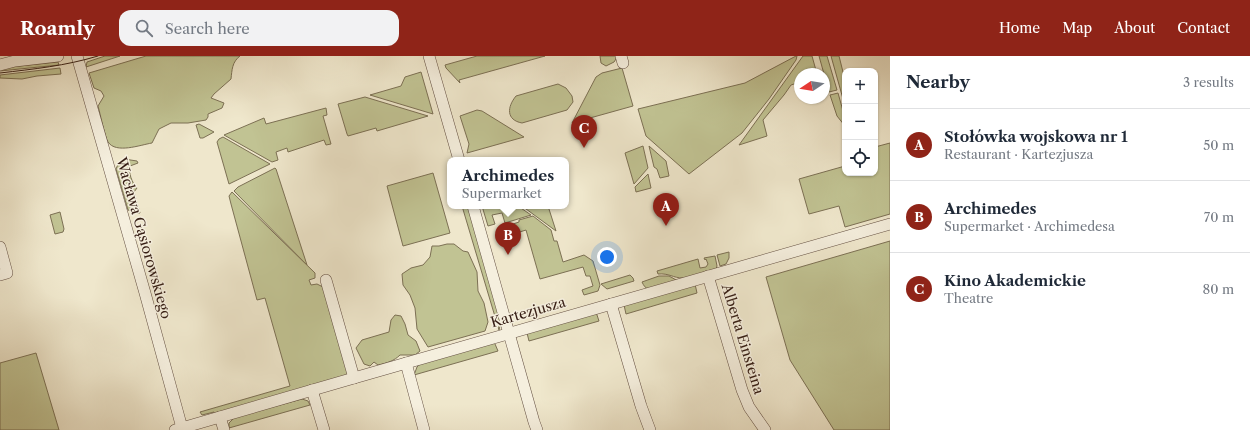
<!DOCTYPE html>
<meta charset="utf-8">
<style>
body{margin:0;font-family:"Libre Caslon Text",serif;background:#f2f2f3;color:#1f2937}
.controls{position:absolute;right:12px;top:12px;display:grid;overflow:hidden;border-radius:8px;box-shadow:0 1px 3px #0004}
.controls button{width:36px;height:36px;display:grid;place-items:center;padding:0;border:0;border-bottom:1px solid #e0e1e3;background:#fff;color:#1f2937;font:20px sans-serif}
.compass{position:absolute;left:794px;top:12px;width:36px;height:36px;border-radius:50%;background:#fff;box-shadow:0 1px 3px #0004;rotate:258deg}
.you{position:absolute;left:607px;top:201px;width:14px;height:14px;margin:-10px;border:3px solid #fff;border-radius:50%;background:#1a73e8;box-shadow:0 0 0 6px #1a73e833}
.badge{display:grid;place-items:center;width:26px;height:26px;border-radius:50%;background:#8f2418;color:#fff;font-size:13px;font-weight:700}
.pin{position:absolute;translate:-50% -33px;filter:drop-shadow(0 1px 2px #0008)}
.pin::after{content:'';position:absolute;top:21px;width:14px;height:12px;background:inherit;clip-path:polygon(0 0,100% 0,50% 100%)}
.popup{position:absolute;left:447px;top:101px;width:122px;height:52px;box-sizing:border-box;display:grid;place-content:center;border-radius:8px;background:#fff;filter:drop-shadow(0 1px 3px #0005);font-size:13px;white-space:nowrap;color:#747a83}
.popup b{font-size:15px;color:#1f2937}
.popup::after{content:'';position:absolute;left:50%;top:100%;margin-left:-8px;border:8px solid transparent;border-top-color:#fff}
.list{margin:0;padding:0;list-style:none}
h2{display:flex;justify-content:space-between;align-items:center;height:52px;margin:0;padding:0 16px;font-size:17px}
h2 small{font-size:13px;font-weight:400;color:#747a83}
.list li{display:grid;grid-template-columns:26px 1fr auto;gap:12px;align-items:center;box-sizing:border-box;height:72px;padding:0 16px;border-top:1px solid #e0e1e3}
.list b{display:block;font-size:15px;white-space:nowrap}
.list p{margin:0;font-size:13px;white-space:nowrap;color:#747a83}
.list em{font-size:13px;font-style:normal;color:#747a83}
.icon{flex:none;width:22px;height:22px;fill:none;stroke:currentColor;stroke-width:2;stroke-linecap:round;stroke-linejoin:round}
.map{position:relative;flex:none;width:890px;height:374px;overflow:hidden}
header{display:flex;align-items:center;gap:24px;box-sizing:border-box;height:56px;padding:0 20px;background:#8f2418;color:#fff}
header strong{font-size:19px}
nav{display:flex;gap:22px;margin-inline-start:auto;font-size:14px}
.search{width:280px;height:36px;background:#f2f2f3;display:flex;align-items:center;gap:10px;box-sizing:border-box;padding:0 14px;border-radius:12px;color:#747a83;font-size:15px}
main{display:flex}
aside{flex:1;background:#fff}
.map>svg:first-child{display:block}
</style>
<header>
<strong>Roamly</strong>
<div class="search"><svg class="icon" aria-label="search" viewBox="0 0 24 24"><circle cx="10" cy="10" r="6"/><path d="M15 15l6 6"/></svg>Search here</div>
<nav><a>Home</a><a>Map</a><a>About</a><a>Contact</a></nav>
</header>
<main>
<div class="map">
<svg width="890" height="374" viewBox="0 0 890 374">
<rect width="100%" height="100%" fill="#efe7cc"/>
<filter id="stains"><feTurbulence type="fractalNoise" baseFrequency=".005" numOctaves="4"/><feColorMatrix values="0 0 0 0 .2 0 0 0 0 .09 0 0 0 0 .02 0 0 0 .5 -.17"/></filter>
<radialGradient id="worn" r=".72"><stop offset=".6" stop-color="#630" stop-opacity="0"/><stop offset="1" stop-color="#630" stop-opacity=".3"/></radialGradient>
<!-- green -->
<g fill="#c1c393" stroke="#7c7054">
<path d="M105 0H120L86 11 87 6Z"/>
<path d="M146 0H240C232 6 232 14 231 23L214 38 211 42 224 47 222 52 208 58V61L206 64 188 67H171L159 73 152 87C140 89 116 98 108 86 105 81 100 57 98 50L104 40 101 35 94 32 89 17Z"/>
<path d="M477 0H545L459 24 460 27 446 12 445 9Z"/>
<path d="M600 0H618L614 6 606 10 601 7Z"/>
<path d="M796 0H797L796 4 769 43 742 77 689 118 646 80 638 53 745 27Z"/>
<path d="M803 0H812L817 18H800V26L791 29 784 39 763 64 767 80 739 89Z"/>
<path d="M819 0H827L837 34 829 36Z"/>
<path d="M831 0H839L845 24V50Z"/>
<path d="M58 6 59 9 0 15V12Z"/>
<path d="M60 12 61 18 37 20 22 23 0 22V19Z"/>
<path d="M622 12 633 50 572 67 596 21 602 17Z"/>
<path d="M421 16 433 58 370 39 401 30 405 21Z"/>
<path d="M558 28 566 32 572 40 573 46 567 54 522 67C506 64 507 51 516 40Z"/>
<path d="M838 37 845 62V70L837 60 830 39Z"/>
<path d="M365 41 428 60 377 75 376 72 348 80 347 78 338 48Z"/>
<path d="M326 52 327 59 323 60 331 88 326 89 324 84 288 96 287 92 276 96 278 104 272 106 224 79 264 62 266 68Z"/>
<path d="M477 54 482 55 524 81 467 97 469 88 460 60Z"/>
<path d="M199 68 214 76 203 82H200L196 69Z"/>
<path d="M223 81 270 108 229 128 217 86 219 83Z"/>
<path d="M890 87V158L845 171 839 150 809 158 799 123 845 110V117H875V91Z"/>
<path d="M643 90 648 112 634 128 625 97Z"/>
<path d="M649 90 666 105 669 120 660 122 657 113 654 111Z"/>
<path d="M124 103 137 105 138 107 130 110C128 116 132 127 137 132L134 136 140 157H136L128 154 116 113 119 106Z"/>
<path d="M275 112 276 113 307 209 234 135 238 131Z"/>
<path d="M433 117 450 177 403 190 387 130Z"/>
<path d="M648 118 651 132 636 136 635 131Z"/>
<path d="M232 136 315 217V222L309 224 311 229 317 228 325 232 351 318 215 359 214 356 202 359 200 356 290 330 265 242 257 244 231 148 229 140Z"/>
<path d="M462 150H468L501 266 499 274Z"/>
<path d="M482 150H518L531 159 505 167 502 157 492 159 495 168 488 170Z"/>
<path d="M523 150H548L556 175 522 150Z"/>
<path d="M60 156 64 173 63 176 55 178 50 159Z"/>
<path d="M533 160 551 174 554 185H557L563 206 584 199 593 205 600 229 598 235 584 239 582 234 593 230 590 220H586L583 211 540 223 526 174 510 179 507 170 519 166V164Z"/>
<path d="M890 185V374H834L790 304 766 221Z"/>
<path d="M447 188H454L463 195 468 196 477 216 478 235 484 247 488 266 485 275 428 291 417 273 415 252 410 239 403 229 402 218 411 212 423 209 430 201 432 190H439Z"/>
<path d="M729 196V202L726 208 720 210 717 199Z"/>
<path d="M715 200 717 210 716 213C708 215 691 222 683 222 673 222 669 217 658 218L657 215 698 203 700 212 706 211 708 208 706 203 705 204 704 202Z"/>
<path d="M630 219 633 222 634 225 607 233 601 228Z"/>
<path d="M659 220H669L678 225 649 233C645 232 644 230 642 226Z"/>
<path d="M695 228 697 237 626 258 624 249Z"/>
<path d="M596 256 599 265 529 285 527 277Z"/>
<path d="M395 259 401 260 405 268 408 279 416 285 420 295 415 299H400C394 305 387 307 378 309L374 306 370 310 364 308 356 292 362 284 389 276 391 264Z"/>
<path d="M494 287 495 288 498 295 414 319 417 311 421 307Z"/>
<path d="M36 297 59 374H0V307Z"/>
<path d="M302 343 308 345 310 349 229 372V367L235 361Z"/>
</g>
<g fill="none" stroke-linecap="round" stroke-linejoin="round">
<!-- minor casing -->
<g stroke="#645043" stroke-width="12">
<g id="minor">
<path d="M77 0 145 237 182 372"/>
<path d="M429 0 459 104"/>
<path d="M621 0 623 7"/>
<path d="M0 9 15 5 58 0"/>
<path d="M473 150 534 366 537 374"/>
<path d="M0 191 7 217 0 219"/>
<path d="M708 220 742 334 749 351 765 374"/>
<path d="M326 224 354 322"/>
<path d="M611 248 641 350 650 374"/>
<path d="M406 307 424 374"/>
<path d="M312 334 324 374"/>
<path d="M220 361 224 374"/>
<path d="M175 374 354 322 890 168"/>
</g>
</g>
<!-- minor -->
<use href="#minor" stroke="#f5efde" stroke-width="11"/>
<!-- tram -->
<path stroke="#361e15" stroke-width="1" d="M0 17C34 13 65 10 98 0"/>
</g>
<g text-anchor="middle" stroke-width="3" stroke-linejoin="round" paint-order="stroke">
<!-- street labels -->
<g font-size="14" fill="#361e15" stroke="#f5efde">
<text transform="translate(144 182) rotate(74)" y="5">Wacława Gąsiorowskiego</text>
<text transform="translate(528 256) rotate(-16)" y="5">Kartezjusza</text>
<text transform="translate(743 283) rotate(73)" y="5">Alberta Einsteina</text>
</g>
</g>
<rect width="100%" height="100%" filter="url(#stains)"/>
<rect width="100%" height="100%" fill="url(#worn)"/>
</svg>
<div class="controls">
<button>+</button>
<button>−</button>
<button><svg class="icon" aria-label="locate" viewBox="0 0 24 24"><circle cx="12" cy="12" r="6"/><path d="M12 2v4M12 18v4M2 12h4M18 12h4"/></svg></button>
</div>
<svg class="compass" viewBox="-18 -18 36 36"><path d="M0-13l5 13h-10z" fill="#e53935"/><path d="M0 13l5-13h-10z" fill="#747a83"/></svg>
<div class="you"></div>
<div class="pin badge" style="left:666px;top:170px">A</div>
<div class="pin badge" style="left:508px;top:199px">B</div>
<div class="popup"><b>Archimedes</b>Supermarket</div>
<div class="pin badge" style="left:584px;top:92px">C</div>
</div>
<aside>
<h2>Nearby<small>3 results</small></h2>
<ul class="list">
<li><span class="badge">A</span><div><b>Stołówka wojskowa nr 1</b><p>Restaurant · Kartezjusza</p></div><em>50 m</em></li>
<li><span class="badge">B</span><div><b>Archimedes</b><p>Supermarket · Archimedesa</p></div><em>70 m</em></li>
<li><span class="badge">C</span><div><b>Kino Akademickie</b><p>Theatre</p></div><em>80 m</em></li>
</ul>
</aside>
</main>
